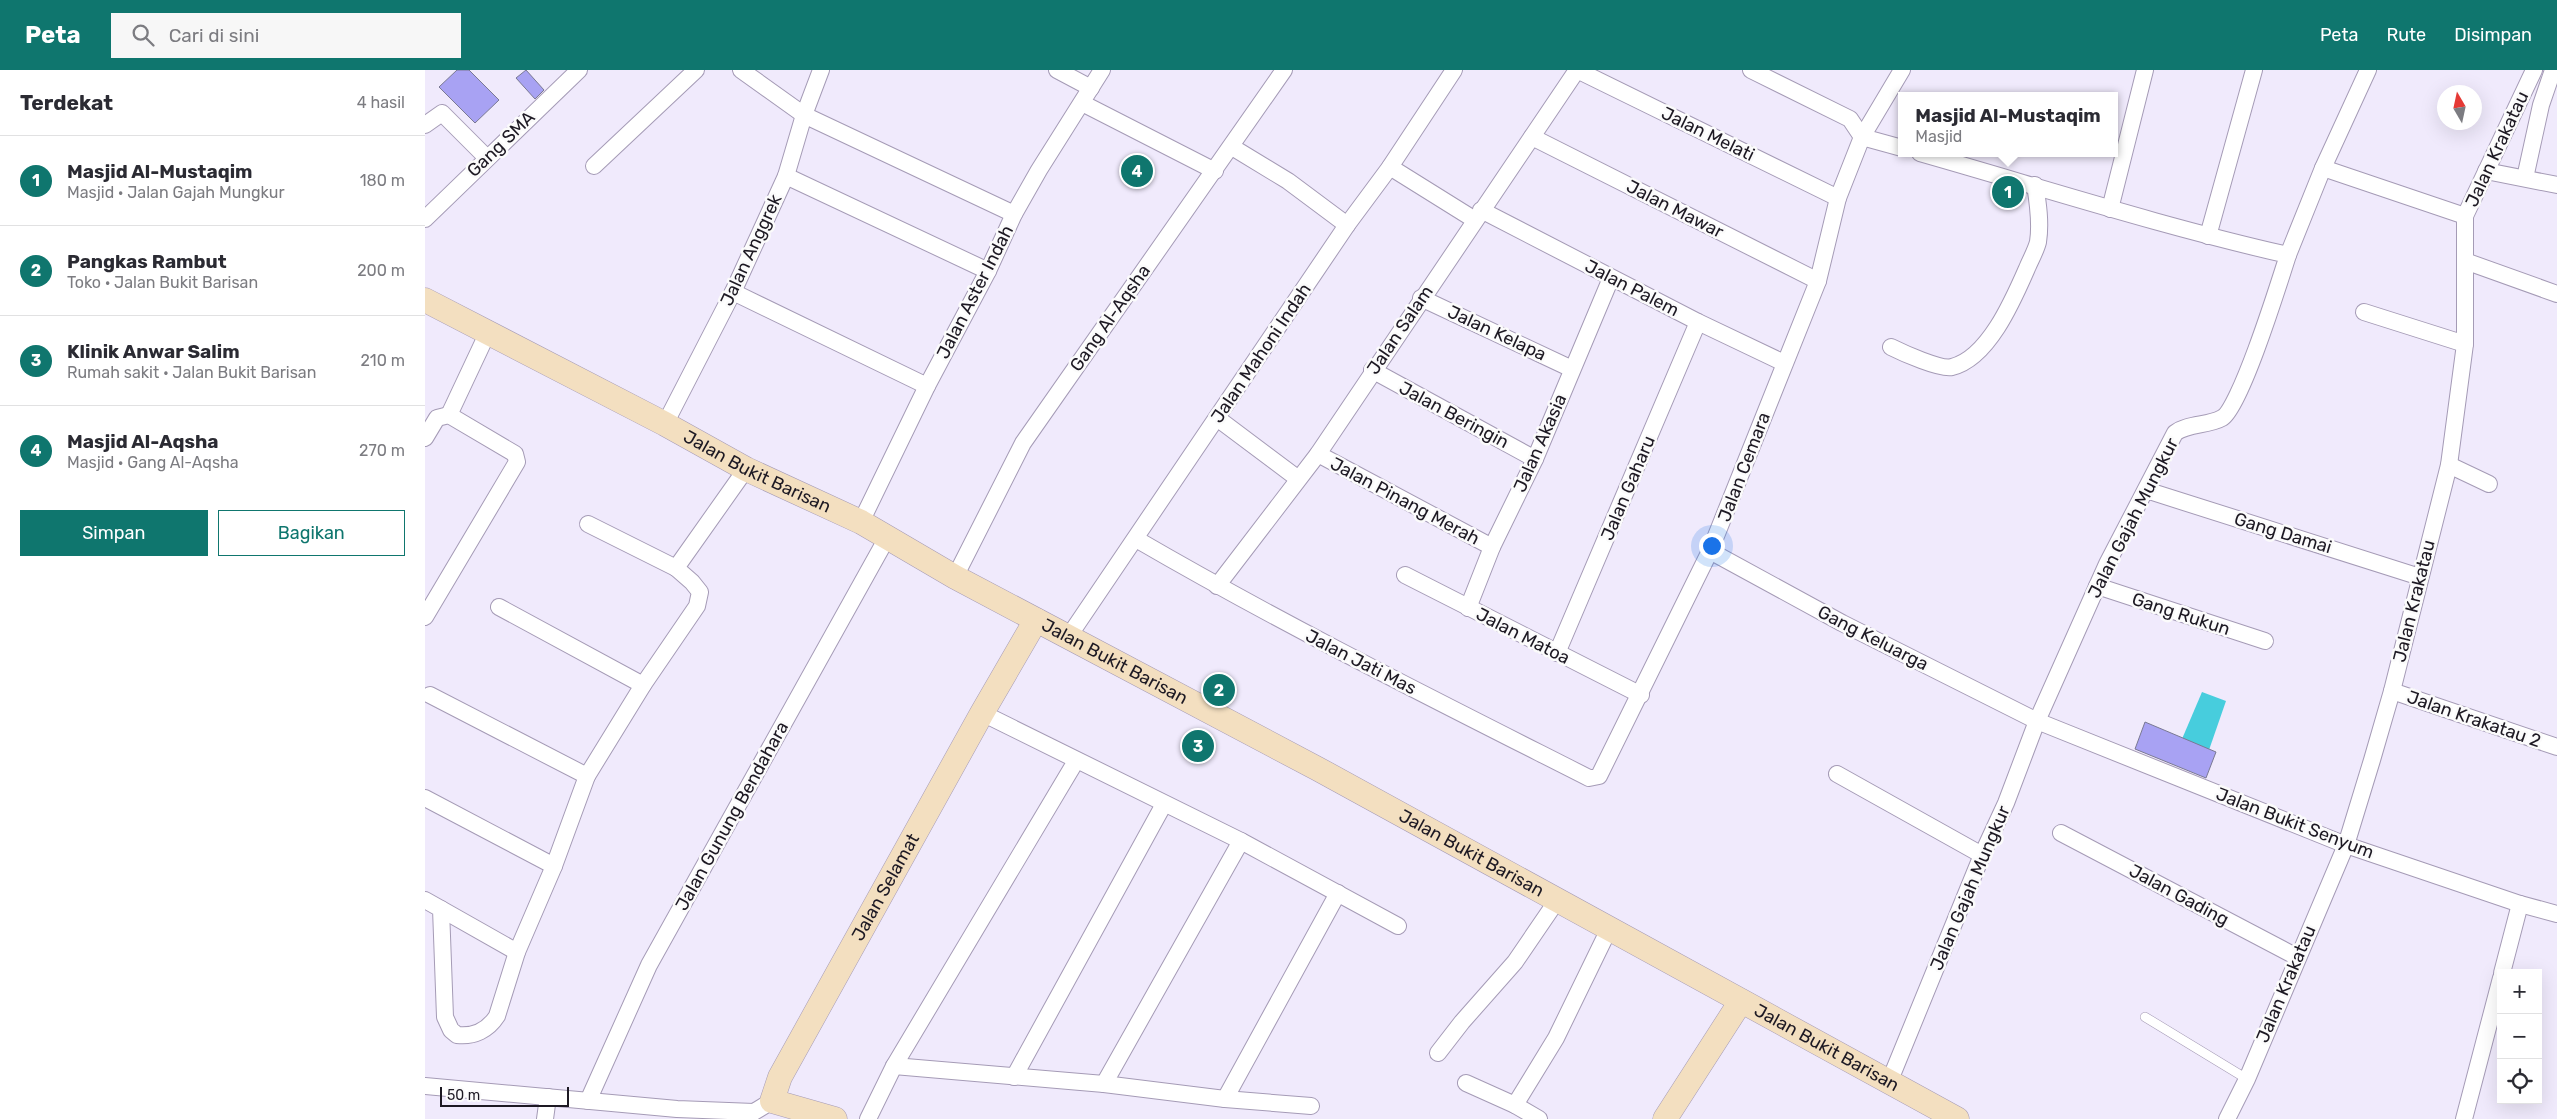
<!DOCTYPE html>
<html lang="id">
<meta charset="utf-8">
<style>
body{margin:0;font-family:Rubik,sans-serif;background:#f7f7f7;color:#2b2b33}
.controls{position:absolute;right:15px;bottom:15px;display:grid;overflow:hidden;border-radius:0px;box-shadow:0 5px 20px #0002}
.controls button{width:45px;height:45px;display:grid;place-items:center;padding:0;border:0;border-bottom:1px solid #e1e1e2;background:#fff;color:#2b2b33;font:25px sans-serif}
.compass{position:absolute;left:2012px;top:15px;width:45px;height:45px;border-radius:50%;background:#fff;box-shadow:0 5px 20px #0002;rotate:351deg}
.scale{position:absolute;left:15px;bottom:12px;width:129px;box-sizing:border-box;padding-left:5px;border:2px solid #1d1923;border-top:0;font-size:14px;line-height:18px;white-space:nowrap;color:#1d1923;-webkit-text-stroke:4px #fbfbfb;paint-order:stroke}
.you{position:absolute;left:1286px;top:475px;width:18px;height:18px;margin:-12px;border:4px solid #fff;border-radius:50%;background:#1a73e8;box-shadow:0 0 0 8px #1a73e833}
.badge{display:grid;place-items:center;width:32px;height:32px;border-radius:50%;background:#0f766e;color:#fff;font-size:16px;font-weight:700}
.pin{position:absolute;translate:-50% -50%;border:2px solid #fff;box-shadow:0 1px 5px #0006}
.popup{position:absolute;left:1473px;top:22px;width:220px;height:65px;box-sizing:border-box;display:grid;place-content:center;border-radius:0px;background:#fff;filter:drop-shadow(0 1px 4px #0005);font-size:16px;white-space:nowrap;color:#7c7c81}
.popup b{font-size:19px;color:#2b2b33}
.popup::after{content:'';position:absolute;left:50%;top:100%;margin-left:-10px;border:10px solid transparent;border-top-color:#fff}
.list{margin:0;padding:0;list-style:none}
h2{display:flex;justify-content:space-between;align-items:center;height:65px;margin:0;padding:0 20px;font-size:21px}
h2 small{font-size:16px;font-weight:400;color:#7c7c81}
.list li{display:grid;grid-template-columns:32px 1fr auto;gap:15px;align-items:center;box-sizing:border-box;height:90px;padding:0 20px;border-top:1px solid #e1e1e2}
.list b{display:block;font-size:19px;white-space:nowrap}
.list p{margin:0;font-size:16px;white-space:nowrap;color:#7c7c81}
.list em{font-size:16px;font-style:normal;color:#7c7c81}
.actions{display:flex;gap:10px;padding:15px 20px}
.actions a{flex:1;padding:11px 0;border:1px solid #0f766e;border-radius:0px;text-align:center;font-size:18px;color:#0f766e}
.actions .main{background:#0f766e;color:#fff}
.icon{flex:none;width:28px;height:28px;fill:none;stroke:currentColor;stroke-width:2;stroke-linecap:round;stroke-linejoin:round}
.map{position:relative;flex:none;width:2132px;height:1049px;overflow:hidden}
header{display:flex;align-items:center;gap:30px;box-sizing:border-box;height:70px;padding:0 25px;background:#0f766e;color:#fff}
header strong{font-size:24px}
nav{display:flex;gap:28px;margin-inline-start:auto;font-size:18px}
.search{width:350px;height:45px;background:#f7f7f7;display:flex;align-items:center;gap:12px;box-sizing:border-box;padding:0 18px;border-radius:0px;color:#7c7c81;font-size:19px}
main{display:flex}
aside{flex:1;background:#fff}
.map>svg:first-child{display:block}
</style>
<header>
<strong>Peta</strong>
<div class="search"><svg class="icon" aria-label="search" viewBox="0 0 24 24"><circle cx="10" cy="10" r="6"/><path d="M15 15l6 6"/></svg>Cari di sini</div>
<nav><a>Peta</a><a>Rute</a><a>Disimpan</a></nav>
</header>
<main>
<aside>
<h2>Terdekat<small>4 hasil</small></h2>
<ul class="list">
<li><span class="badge">1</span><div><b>Masjid Al-Mustaqim</b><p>Masjid · Jalan Gajah Mungkur</p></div><em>180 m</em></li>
<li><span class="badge">2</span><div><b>Pangkas Rambut</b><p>Toko · Jalan Bukit Barisan</p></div><em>200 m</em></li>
<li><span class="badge">3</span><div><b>Klinik Anwar Salim</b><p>Rumah sakit · Jalan Bukit Barisan</p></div><em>210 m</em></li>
<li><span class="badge">4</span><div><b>Masjid Al-Aqsha</b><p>Masjid · Gang Al-Aqsha</p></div><em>270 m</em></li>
</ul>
<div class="actions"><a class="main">Simpan</a><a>Bagikan</a></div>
</aside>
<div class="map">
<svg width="2132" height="1049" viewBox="0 0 2132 1049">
<rect width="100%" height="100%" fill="#f0eafc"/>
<!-- water -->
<path fill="#47cddd" d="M1777 622 1801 631 1784 680 1757 669Z"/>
<!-- building -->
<g fill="#a8a2f3" stroke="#7a7993">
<path d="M32 0H44L74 30 50 53 14 17Z"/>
<path d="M101 0 119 20 110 29 91 8Z"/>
<path d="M1720 652 1791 682 1781 708 1710 679Z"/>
</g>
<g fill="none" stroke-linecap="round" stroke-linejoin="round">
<!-- lane casing -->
<g stroke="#a59bb6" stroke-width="10">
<path id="lane" d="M1720 947 1822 1009"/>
</g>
<!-- street casing -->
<g stroke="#a59bb6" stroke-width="18">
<g id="street">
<path d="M316 0 379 45 589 144"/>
<path d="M632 0 666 18"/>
<path d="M1152 0 1413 128"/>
<path d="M1326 0 1425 49 1437 67"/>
<path d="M657 33 790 101"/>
<path d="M0 55 17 43 62 88"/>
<path d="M1107 67 1393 211"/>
<path d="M1437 67 1477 78"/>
<path d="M807 77 863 111 922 155"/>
<path d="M169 96 271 0"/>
<path d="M965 97 1050 150"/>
<path d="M1898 98 2040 146"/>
<path d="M2061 101 2132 115"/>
<path d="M361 106 563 201"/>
<path d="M2100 108 2116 35 2128 0"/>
<path d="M1685 139 1720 0"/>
<path d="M1056 140 1273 252 1359 293"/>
<path d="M0 149 154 0"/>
<path d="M1783 166 1829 0"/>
<path d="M1863 185 1898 98 1943 0"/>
<path d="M2040 191 2132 224"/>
<path d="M308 222 502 316"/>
<path d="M996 228 1147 299"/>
<path d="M1939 242 2040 274"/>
<path d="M1466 277C1478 283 1516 300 1527 297 1564 288 1589 228 1603 196 1606 189 1611 180 1613 172 1616 153 1613 133 1610 115"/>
<path d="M947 300 1110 389"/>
<path d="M24 345 63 262"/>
<path d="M792 348 872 408"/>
<path d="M240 354 308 222 361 106 379 45 396 0"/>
<path d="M0 368 12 348 24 345 90 384 92 392 0 547"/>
<path d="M893 384 1067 477"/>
<path d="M2024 395 2064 414"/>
<path d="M1721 420 1995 507"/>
<path d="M436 452 502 316 563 201 589 144 614 100 677 0"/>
<path d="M163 454 251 498"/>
<path d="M711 469C859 555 1012 631 1164 708L1174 706 1285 481 1393 211 1413 128 1437 67 1477 0"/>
<path d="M1285 481 1417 553 1612 651 1921 775 2095 834 2132 844"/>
<path d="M980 505 1216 625"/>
<path d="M530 507 598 373 859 0"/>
<path d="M792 516 893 384 1152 0"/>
<path d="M1672 516 1840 571"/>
<path d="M74 537 218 615"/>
<path d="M1043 538 1067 477 1110 389 1186 208"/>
<path d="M644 566 922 155 965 97 1029 0"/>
<path d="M1132 583 1273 252"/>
<path d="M1967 621 2132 677"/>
<path d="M5 625 162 706"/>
<path d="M557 643 816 771 973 856"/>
<path d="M1412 704 1557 785"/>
<path d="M0 728 129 796"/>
<path d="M1636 763 1872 887"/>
<path d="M0 830 16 839 20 947 26 960 32 965C49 967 63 960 72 946L92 882 129 796 162 706 218 615 272 536 275 522 267 512 251 498 321 399"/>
<path d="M16 839 92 882"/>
<path d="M2077 903 2095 834"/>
<path d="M1013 983 1037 952 1090 892 1133 829"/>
<path d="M469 996 679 1014 800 1029 886 1036"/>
<path d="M589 1007 739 734"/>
<path d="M1465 1010 1557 785 1581 733 1612 651 1682 494 1750 363C1763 353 1783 356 1797 348 1815 339 1855 210 1863 185 1739 157 1618 118 1495 83"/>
<path d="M1041 1013 1090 1035 1114 1049"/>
<path d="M679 1014 816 771"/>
<path d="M0 1016 252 1039 329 1042 347 1031"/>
<path d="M800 1029 913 823"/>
<path d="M163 1031 224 895 463 466"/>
<path d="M1090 1035 1131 968 1185 857"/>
<path d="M120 1049 123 1027"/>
<path d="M443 1049 469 996 651 691"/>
<path d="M1802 1049 1822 1009 1921 775 1947 690 1967 621 2024 395 2040 274V146L2109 0"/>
<path d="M2039 1049 2076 908"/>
</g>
</g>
<!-- secondary casing -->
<g stroke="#a59bb6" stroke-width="25">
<g id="secondary">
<path id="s1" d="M0 230 240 354 321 399 436 452 530 507 893 699 1532 1049"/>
<path id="s2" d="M410 1049 347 1031 355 1007 557 643 611 550"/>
<path d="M1240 1049 1316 931"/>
</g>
</g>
<!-- lane -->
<use href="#lane" stroke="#fff" stroke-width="9"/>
<!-- street -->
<use href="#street" stroke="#fff" stroke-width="16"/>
<!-- secondary -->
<use href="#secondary" stroke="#f3dfc0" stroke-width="24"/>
</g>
<g text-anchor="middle" stroke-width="5" stroke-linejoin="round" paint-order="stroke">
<!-- street labels -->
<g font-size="18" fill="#1d1923" stroke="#fbfbfb">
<text transform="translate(1283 64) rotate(26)" y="6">Jalan Melati</text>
<text transform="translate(76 74) rotate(-44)" y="6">Gang SMA</text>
<text transform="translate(2072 79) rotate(-65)" y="6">Jalan Krakatau</text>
<text transform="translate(1250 139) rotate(27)" y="6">Jalan Mawar</text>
<text transform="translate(326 180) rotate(-65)" y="6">Jalan Anggrek</text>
<text transform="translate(1207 218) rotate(27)" y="6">Jalan Palem</text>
<text transform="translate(550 222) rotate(-63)" y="6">Jalan Aster Indah</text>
<text transform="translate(685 248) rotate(-55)" y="6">Gang Al-Aqsha</text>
<text transform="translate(975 260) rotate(-56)" y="6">Jalan Salam</text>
<text transform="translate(1072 263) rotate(25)" y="6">Jalan Kelapa</text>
<text transform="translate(836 283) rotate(-56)" y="6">Jalan Mahoni Indah</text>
<text transform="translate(1029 345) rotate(28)" y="6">Jalan Beringin</text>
<text transform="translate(1115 373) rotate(-66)" y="6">Jalan Akasia</text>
<text transform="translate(1319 397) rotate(-69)" y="6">Jalan Cemara</text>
<text dy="6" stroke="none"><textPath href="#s1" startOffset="374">Jalan Bukit Barisan</textPath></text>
<text transform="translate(1203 418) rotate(-67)" y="6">Jalan Gaharu</text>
<text transform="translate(980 431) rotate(28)" y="6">Jalan Pinang Merah</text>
<text transform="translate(1708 448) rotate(-63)" y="6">Jalan Gajah Mungkur</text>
<text transform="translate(1858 463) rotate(17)" y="6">Gang Damai</text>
<text transform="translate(1989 531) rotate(-76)" y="6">Jalan Krakatau</text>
<text transform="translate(1756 544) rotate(18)" y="6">Gang Rukun</text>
<text transform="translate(1098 566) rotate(27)" y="6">Jalan Matoa</text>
<text transform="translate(1448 568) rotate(27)" y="6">Gang Keluarga</text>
<text dy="6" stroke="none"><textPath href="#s1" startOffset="779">Jalan Bukit Barisan</textPath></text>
<text transform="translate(936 592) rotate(27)" y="6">Jalan Jati Mas</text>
<text transform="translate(2049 649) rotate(19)" y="6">Jalan Krakatau 2</text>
<text transform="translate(307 746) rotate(-61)" y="6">Jalan Gunung Bendahara</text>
<text transform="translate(1870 753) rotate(21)" y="6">Jalan Bukit Senyum</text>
<text dy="6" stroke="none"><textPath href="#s1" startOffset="1184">Jalan Bukit Barisan</textPath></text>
<text dy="6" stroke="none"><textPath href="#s2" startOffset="308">Jalan Selamat</textPath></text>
<text transform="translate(1545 818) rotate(-67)" y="6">Jalan Gajah Mungkur</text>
<text transform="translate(1754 825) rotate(28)" y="6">Jalan Gading</text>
<text transform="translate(1861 914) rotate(-67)" y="6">Jalan Krakatau</text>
<text dy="6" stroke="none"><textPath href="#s1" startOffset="1589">Jalan Bukit Barisan</textPath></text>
</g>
</g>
</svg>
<div class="controls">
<button>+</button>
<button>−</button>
<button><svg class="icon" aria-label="locate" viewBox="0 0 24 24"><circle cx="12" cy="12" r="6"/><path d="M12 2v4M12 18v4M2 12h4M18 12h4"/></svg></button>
</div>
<svg class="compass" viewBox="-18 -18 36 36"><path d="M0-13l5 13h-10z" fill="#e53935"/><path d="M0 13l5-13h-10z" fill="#7c7c81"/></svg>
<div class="scale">50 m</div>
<div class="you"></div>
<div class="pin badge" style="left:1583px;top:122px">1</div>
<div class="popup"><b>Masjid Al-Mustaqim</b>Masjid</div>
<div class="pin badge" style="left:794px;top:620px">2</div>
<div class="pin badge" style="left:773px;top:676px">3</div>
<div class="pin badge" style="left:712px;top:101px">4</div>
</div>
</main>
